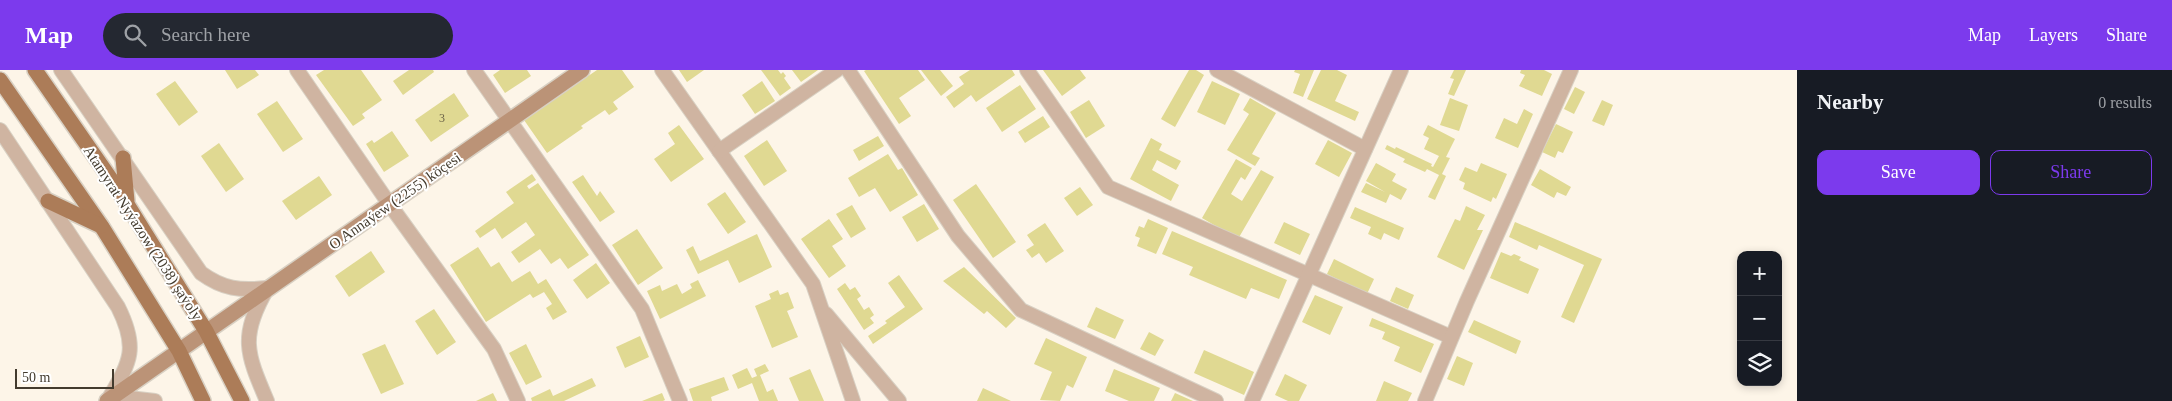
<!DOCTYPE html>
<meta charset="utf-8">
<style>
body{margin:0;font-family:"Times New Roman",serif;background:#242831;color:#f1f3f6}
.controls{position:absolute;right:15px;bottom:15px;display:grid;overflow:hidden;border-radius:10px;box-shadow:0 2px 8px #0003}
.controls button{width:45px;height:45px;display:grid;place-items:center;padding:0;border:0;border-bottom:1px solid #363941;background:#171b24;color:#f1f3f6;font:25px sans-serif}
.scale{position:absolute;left:15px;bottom:12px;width:99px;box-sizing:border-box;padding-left:5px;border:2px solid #433b2e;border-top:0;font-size:14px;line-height:18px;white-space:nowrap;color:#433b2e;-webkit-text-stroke:4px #fff;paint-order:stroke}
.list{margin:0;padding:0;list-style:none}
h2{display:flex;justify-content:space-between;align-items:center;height:65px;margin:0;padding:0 20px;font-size:21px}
h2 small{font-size:16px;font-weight:400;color:#9ea1a6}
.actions{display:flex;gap:10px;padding:15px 20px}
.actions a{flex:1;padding:11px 0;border:1px solid #7c3aed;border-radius:10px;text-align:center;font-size:18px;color:#7c3aed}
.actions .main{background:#7c3aed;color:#fff}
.icon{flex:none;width:28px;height:28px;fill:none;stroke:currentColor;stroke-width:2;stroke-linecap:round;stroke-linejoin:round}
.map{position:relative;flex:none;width:1797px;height:331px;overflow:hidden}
header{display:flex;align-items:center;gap:30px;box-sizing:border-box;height:70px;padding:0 25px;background:#7c3aed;color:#fff}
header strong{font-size:24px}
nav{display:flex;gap:28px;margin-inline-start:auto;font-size:18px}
.search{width:350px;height:45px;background:#242831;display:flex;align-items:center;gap:12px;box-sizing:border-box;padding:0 18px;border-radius:28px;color:#9ea1a6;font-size:19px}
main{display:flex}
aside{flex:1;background:#171b24}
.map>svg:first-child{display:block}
</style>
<header>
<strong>Map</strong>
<div class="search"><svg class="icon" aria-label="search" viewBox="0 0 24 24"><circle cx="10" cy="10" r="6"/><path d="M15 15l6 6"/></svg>Search here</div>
<nav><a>Map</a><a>Layers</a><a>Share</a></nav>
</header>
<main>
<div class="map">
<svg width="1797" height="331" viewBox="0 0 1797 331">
<rect width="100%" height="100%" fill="#fdf5e8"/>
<!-- building -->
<g fill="#e0d992">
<path d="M225 0H255L259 5 237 19Z"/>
<path d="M324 0H361L382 30 362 44 365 48 353 56 316 5Z"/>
<path d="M409 0H433L434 2 403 25 393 11Z"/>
<path d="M500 0H527L531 6 505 23 493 5Z"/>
<path d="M597 0H622L634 17 613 32 618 39 609 45 605 40 581 56 583 58 547 83 524 50Z"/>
<path d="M679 0H704L687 12Z"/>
<path d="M761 0H778L781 4 783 2 786 6 784 8 791 18 780 26Z"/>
<path d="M792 0H818L801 12Z"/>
<path d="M866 0H918L925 10 899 28 911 46 899 54 864 1Z"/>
<path d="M921 0H940L953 16 941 26Z"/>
<path d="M970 0H1012L1015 5 976 32 971 25 954 38 946 27 964 14 959 7Z"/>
<path d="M1043 0H1080L1086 8 1062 26Z"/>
<path d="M1189 0H1196L1204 5 1175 57 1161 49Z"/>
<path d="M1295 0H1314L1303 27 1293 23 1300 4 1294 2Z"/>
<path d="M1321 0H1337L1347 5 1335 31 1359 42 1355 51 1307 29Z"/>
<path d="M1454 0H1466L1454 26 1448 24 1454 9 1450 8Z"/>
<path d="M1521 0H1544L1552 4 1542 26 1519 16 1525 5 1520 3Z"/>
<path d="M175 11 198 42 179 56 156 24Z"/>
<path d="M762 11 775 31 755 44 742 25Z"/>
<path d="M1212 11 1240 24 1225 55 1197 42Z"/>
<path d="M1020 15 1036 39 1002 62 986 38Z"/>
<path d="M1575 17 1585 22 1574 44 1564 39Z"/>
<path d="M454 23 469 46 431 72 415 50Z"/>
<path d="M1250 28 1276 43 1252 84 1260 88 1255 96 1227 80 1249 44 1243 40Z"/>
<path d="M1450 28 1468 35 1459 61 1440 55Z"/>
<path d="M1089 30 1105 56 1086 68 1070 42Z"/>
<path d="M1602 30 1613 35 1604 56 1592 51Z"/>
<path d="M277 31 303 69 283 82 257 44Z"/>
<path d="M1524 39 1533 44 1518 78 1495 68 1504 48 1517 54Z"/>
<path d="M1043 46 1050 57 1025 73 1018 62Z"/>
<path d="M1556 54 1573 62 1563 83 1558 81 1555 88 1542 82Z"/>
<path d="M679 55 704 89 671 112 654 89 675 74 668 63Z"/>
<path d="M1428 55 1455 69 1446 87 1450 88 1442 104 1446 106 1435 130 1428 127 1439 105 1427 99 1425 102 1403 92 1405 89 1385 79 1387 75 1395 79 1396 77 1432 94 1431 96 1433 97 1439 86 1424 79 1429 68 1423 65Z"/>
<path d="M392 61 409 86 384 102 366 74 372 70 374 73Z"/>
<path d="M878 66 884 76 859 91 853 80Z"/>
<path d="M1151 68 1162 74 1159 80 1181 91 1176 100 1157 90 1152 100 1179 115 1171 131 1130 109Z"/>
<path d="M767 70 787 101 764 116 744 86Z"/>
<path d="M1328 70 1352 83 1339 107 1315 94Z"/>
<path d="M219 73 244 109 226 122 201 86Z"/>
<path d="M888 84 898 100 902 98 918 125 890 142 875 118 859 127 848 108Z"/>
<path d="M1236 89 1252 98 1245 110 1241 107 1231 124 1242 131 1261 100 1274 107 1238 169 1202 148Z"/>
<path d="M1376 93 1396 104 1392 111 1407 119 1401 130 1390 124 1386 133 1361 122 1366 113 1385 122 1366 111Z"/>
<path d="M1481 93 1507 104 1496 129 1493 127 1491 132 1463 119 1465 113 1459 110 1465 97 1477 102Z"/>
<path d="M1540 99 1571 117 1566 126 1557 122 1554 128 1531 115Z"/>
<path d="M532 104 536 110 527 116 529 119 538 113 589 185 568 199 560 188 551 194 540 179 519 193 511 182 535 165 526 152 502 169 495 158 480 168 475 161 514 133 506 122Z"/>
<path d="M583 105 597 126 600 121 615 142 600 152 572 112Z"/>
<path d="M319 106 332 125 296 150 282 131Z"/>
<path d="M976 114 1016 172 993 188 953 130Z"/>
<path d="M1080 117 1093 135 1077 146 1064 128Z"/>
<path d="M725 122 746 152 728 164 707 134Z"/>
<path d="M924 134 939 159 917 172 902 147Z"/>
<path d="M852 135 866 159 851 168 836 144Z"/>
<path d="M1466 136 1485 145 1477 160H1483L1464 200 1437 187 1455 149 1460 151Z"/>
<path d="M1355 137 1404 158 1399 170 1384 163 1381 170 1368 164 1371 157 1350 148Z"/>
<path d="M829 149 843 169 832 176 846 196 829 208 801 169Z"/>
<path d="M1148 149 1168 158 1156 184 1137 176 1140 168 1135 166 1139 156 1144 158Z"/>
<path d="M1284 152 1310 164 1300 185 1274 173Z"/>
<path d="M1515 152 1602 189 1574 253 1561 247 1584 195 1539 175 1537 180 1509 167Z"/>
<path d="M1045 153 1064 181 1046 193 1039 183 1032 188 1026 180 1034 175 1027 165Z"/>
<path d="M637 159 663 198 638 215 612 175Z"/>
<path d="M1172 161 1287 210 1279 229 1251 218 1246 229 1189 205 1193 197 1162 184Z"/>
<path d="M757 164 772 197 739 213 728 190 698 204 686 180 693 176 700 191Z"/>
<path d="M478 177 491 197 499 192 512 212 530 201 538 214 546 209 567 242 553 250 546 238 552 234 544 222 533 228 530 224 486 252 450 195Z"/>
<path d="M371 181 385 202 349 227 335 206Z"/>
<path d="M1501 182 1511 186 1514 184 1521 187 1519 190 1539 199 1528 224 1490 208Z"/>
<path d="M1334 189 1374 209 1367 224 1327 204Z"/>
<path d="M596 193 610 213 587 229 573 210Z"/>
<path d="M964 197 1016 248 1006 258 987 241 984 244 943 211Z"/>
<path d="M899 205 923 239 873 274 868 266 887 253 885 251 905 237 888 213Z"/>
<path d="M698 210 706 226 660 249 647 221 660 215 662 221 677 214 682 224 692 218 690 214Z"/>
<path d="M845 213 850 220 855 217 861 226 857 229 864 240 869 237 874 245 870 248 874 253 864 260 837 219Z"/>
<path d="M1396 217 1414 225 1408 239 1390 231Z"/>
<path d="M778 220 780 225 788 222 794 238 787 241 798 267 772 278 755 236 771 229 769 224Z"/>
<path d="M1315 225 1343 237 1330 265 1302 252Z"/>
<path d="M1096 237 1124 250 1115 269 1087 257Z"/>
<path d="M434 239 456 272 437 285 415 251Z"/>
<path d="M1372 248 1434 274 1421 303 1394 291 1400 277 1382 269 1385 262 1369 256Z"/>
<path d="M1474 250 1521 271 1516 284 1468 262Z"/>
<path d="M1149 262 1164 270 1155 286 1140 279Z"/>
<path d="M640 266 649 287 625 298 616 277Z"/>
<path d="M1046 268 1087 287 1073 318 1067 315 1060 331 1040 330 1052 302 1034 294Z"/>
<path d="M385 274 404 314 381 324 362 284Z"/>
<path d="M526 274 542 307 526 315 509 283Z"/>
<path d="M1204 280 1254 302 1244 325 1194 303Z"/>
<path d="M1457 286 1473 293 1464 316 1447 309Z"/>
<path d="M765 294 769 301 760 305 767 322 773 319 778 331H759L752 313 738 319 732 305 747 298 752 308 757 306 754 299Z"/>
<path d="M810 299 824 331H799L789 308Z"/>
<path d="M1114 299 1160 318 1154 331H1129L1105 321Z"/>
<path d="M1285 304 1307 315 1299 331H1288L1275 325Z"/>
<path d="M724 307 729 320 711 327 712 331H693L689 319Z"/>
<path d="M592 308 596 316 564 331H532L531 328 550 319 553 326Z"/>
<path d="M1384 311 1412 323 1408 331H1376Z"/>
<path d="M983 318 1011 331H977Z"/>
<path d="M493 323 497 331H476Z"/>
<path d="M662 323 665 330 663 331H642Z"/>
<path d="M1175 323 1193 331H1171Z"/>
</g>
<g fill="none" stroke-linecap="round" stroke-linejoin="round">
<!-- street casing -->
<g stroke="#d8d0c3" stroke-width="16">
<g id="street">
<path d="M61 0 201 203C223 219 240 221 267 218"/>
<path d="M297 0 390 135 494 279 518 331"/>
<path d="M474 0 642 239 680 331"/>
<path d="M662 0 813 214 853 331"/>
<path d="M848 0 958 166 1021 240 1216 331"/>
<path d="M1027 0 1108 117 1451 267"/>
<path d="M1217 0 1365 79"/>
<path d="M0 60 118 237C139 279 130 292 108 330"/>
<path d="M719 81 837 0"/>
<path d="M267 219C239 267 247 284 267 331"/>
<path d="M826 244 899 331"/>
<path d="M108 330 129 328 155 331"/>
<path d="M1252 331 1401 0"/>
<path d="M1425 331 1467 231 1571 0"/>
</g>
</g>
<!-- secondary casing -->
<g stroke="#d8d0c3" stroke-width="18">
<path id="secondary" d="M107 331 582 0"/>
</g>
<!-- primary casing -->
<g stroke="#d8d0c3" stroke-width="18">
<g id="primary">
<path d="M35 0 117 118 206 261 242 331"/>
<path d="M0 10 102 157 179 281 203 331"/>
<path d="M123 88 127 131"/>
<path d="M48 131 101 156"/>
</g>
</g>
<!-- street -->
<use href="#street" stroke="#cfb4a1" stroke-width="14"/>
<!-- secondary -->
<use href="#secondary" stroke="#bb9377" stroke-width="15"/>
<!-- primary -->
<use href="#primary" stroke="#ac7c58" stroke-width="15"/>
</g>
<g text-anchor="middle" stroke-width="4" stroke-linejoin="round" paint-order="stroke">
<!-- number labels -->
<g font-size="12" fill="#6a6247">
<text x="442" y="52">3</text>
</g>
<!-- street labels -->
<g font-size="15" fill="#433b2e" stroke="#fff">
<text transform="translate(395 131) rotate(-35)" y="5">O Annaýew (2255) köçesi</text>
<text transform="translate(143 163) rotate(57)" y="5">Atamyrat Nyýazow (2038) şaýoly</text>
</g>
</g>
</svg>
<div class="controls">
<button>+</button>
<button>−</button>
<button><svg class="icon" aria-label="layers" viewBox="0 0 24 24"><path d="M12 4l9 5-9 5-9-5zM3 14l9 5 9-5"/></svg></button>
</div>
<div class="scale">50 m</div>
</div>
<aside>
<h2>Nearby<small>0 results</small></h2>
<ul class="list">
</ul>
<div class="actions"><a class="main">Save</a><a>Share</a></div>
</aside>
</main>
